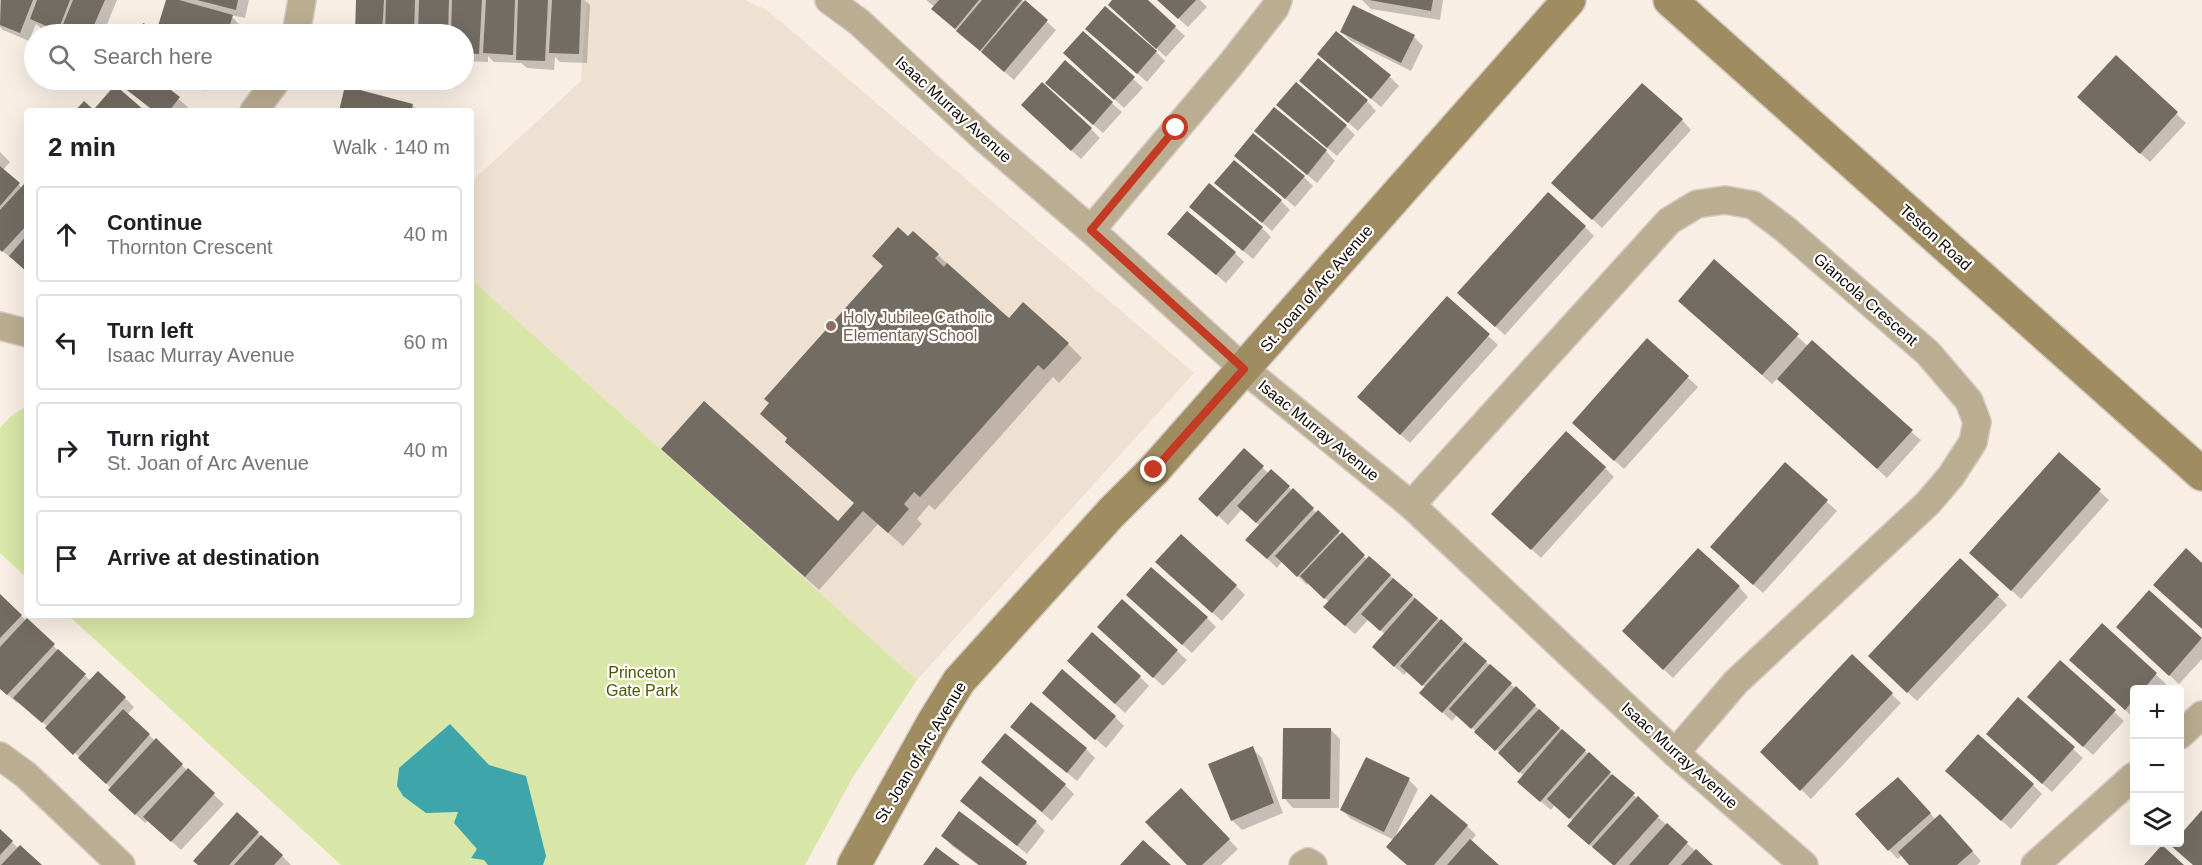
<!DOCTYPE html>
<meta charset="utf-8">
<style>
body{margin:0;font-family:Helvetica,sans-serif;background:#f2f2f2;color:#202124}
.controls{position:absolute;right:18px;bottom:18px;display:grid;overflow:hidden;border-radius:6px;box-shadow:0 6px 24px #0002}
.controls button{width:54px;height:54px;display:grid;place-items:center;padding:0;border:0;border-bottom:2px solid #e0e0e0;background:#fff;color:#202124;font:30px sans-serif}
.stop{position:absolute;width:18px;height:18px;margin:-14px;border:4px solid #c53a23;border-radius:50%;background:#fff}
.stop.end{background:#c53a23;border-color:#fff;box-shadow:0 2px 6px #0008}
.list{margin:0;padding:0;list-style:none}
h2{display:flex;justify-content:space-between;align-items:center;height:78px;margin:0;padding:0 24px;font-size:26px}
h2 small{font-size:20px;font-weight:400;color:#757577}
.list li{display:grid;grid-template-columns:39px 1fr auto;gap:18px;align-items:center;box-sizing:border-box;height:96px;margin:0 12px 12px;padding:0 12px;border:2px solid #e0e0e0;border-radius:6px}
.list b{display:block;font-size:22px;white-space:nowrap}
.list p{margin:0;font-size:20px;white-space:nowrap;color:#757577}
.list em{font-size:20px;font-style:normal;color:#757577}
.icon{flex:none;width:33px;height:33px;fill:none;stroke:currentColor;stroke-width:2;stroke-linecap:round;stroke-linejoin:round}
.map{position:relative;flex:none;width:2202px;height:865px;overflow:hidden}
.search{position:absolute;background:#fff;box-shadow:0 6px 24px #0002;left:24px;top:24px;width:450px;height:66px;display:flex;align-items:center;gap:15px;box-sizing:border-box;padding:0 21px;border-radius:33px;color:#757577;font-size:22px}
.panel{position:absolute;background:#fff;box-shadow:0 6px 24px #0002;left:24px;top:108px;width:450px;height:510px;border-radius:6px}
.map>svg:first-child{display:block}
</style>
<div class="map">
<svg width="2202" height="865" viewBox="0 0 2202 865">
<rect width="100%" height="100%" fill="#f8eee4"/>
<!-- built -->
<path fill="#efe1d1" d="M587 0H745L767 10 1194 373 917 680 471 279V182L581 81Z"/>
<!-- green -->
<g fill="#d8e6a8">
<path d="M471 279 917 680 853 777 805 865H341L68 615H471Z"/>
<path d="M27 406V578L0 553V428L11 416Z"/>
</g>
<!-- water -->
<path fill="#3ea6aa" d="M450 724 489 765 526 776 546 856 543 865H488L484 860 471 858 477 849 454 823 458 812 426 813 403 796 397 786 399 768Z"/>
<!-- shadow -->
<g fill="#0003">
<path d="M0 0H117L103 34 70 33 56 34 41 28 36 24 29 41 3 30 0 27Z"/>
<path d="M167 0H249L245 18 230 15 241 26 239 34H194L169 27V30L183 34H169L160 25Z"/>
<path d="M358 0H585L590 5 587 63 560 62 555 57 554 70 527 68 521 63 494 62 488 56V62L464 61V34H356Z"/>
<path d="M926 0H1022L1056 30 1014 80 942 18 935 7Z"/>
<path d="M1114 0H1146L1185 36 1166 57 1119 14Z"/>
<path d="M1158 0H1200L1207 7 1188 27Z"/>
<path d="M1362 0H1443L1440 20 1371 9Z"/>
<path d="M1342 32 1414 37 1423 46 1411 71 1351 41Z"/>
<path d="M1083 33 1143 88 1124 108 1074 62Z"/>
<path d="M1096 38 1156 52 1165 61 1147 82Z"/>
<path d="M2116 58 2186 123 2150 162 2089 107Z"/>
<path d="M1065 62 1122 112 1103 133 1056 92Z"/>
<path d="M1328 63 1390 77 1399 86 1381 107Z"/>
<path d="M115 80H155L188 107 185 111H154Z"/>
<path d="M183 80H211L206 91Z"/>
<path d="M1310 90 1367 101 1376 111 1358 131Z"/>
<path d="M412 105 418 111H340Z"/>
<path d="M1032 114 1091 129 1100 138 1081 159Z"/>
<path d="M1288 114 1346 126 1355 135 1337 156Z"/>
<path d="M1682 120 1691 130 1602 228 1563 192Z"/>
<path d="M1256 131 1326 151 1335 161 1317 183Z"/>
<path d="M0 152 10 162 3 170 22 188H27V271L0 249Z"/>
<path d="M1236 156 1304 177 1313 186 1295 207Z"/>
<path d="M1216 183 1281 201 1290 210 1272 231Z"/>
<path d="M1201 216 1262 228 1271 237 1253 259Z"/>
<path d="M1585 227 1594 236 1505 335 1468 302Z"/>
<path d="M908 238 938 255 1009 320 1068 344 1082 358 1059 383 1053 377 935 510 929 505 917 519 922 524 903 546 878 524 819 590 677 463 838 523 855 504Z"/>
<path d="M1178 243 1235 253 1244 262 1226 283Z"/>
<path d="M1715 262 1808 346 1921 440 1887 478 1778 378 1772 384 1689 310Z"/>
<path d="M1447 298 1498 345 1410 443 1368 406Z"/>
<path d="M1647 340 1698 387 1624 469 1583 432Z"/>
<path d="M2059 454 2109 500 2021 599 1980 562Z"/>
<path d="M1785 464 1837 511 1763 593 1721 556Z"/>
<path d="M1262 467 1269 474 1271 471 1368 560 1370 558 1442 622 1711 865H1614L1578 835 1573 821 1555 805 1551 810 1528 791 1524 776 1491 744 1457 715 1452 721 1429 700 1426 688 1407 671 1404 675 1383 656 1385 634 1368 620 1355 634 1334 616 1329 602 1309 583 1307 585 1282 561 1277 568 1257 549 1260 526 1242 509 1228 525 1210 508Z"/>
<path d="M1605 468 1614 477 1541 558 1503 523Z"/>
<path d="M1166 572 1236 586 1245 595 1222 621Z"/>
<path d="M1739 587 1748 597 1673 678 1633 641Z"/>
<path d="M2149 592 2202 640V659L2179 684 2127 636Z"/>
<path d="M0 596 91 681 125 698 134 707 127 715 224 804 181 850 149 820 145 823 119 799 111 788 48 727 19 701 17 703 0 688Z"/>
<path d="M1998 596 2007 605 1917 701 1879 665Z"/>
<path d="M1122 601 1187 660 1163 686 1108 636Z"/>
<path d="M1137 605 1207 618 1216 627 1192 653Z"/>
<path d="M2102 625 2166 684 2160 690H2134V718L2080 669Z"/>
<path d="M1852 656 1901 703 1811 799 1762 752Z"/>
<path d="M2060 662 2124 721 2093 755 2038 706Z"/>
<path d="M1078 670 1140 677 1149 686 1125 713Z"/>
<path d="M2018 699 2083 758 2052 792 1997 743Z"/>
<path d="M1053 702 1115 717 1124 726 1106 748Z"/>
<path d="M1012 727 1086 749 1095 758 1077 781Z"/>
<path d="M1331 730 1340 739 1339 808H1293L1284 798Z"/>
<path d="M1252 748 1262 758 1283 813 1242 830 1232 820Z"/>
<path d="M992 771 1065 785 1074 794 1052 821Z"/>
<path d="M1409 780 1418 789 1395 837 1467 826 1476 835 1471 841 1497 865H1408L1394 840 1351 819 1342 810Z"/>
<path d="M1956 780 2033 785 2042 794 2011 829Z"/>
<path d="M1907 788 1936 820 1949 825 1981 861 1977 865H1911L1902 855 1898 859 1889 850Z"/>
<path d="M1181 790 1238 849 1221 865H1189Z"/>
<path d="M962 801 1036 822 1045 831 1027 854Z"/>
<path d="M960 813 1026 863 1028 865H978L952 846 943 836Z"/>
<path d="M237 814 282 856 291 865H199Z"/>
<path d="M0 831 18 848 40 865H0Z"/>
</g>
<!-- building -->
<g fill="#736c63">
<path d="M1 0H33L20 33 0 25Z"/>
<path d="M37 0H70L58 31 30 19Z"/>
<path d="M73 0H105L90 34H80L62 27Z"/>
<path d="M166 0H179L233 15 227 34H188L158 26Z"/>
<path d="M197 0H238L236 10Z"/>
<path d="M356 0H384L382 34H355Z"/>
<path d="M386 0H415L414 34H385Z"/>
<path d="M419 0H449L448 34H418Z"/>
<path d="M452 0H482L479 54 464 53V34H451Z"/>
<path d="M486 0H515L513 55 483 53Z"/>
<path d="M518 0H548L545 61 516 60Z"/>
<path d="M552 0H581L579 54 549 53Z"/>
<path d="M939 0H979L955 29 931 9Z"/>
<path d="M982 0H1022L980 51 956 31Z"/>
<path d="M1025 0 1048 20 1004 72 981 52Z"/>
<path d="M1112 0H1148L1176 26 1156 49 1108 5Z"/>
<path d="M1157 0H1196L1178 19Z"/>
<path d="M1369 0H1433L1431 11Z"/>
<path d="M1353 5 1415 35 1401 63 1340 32Z"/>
<path d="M1105 6 1157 51 1137 74 1085 29Z"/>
<path d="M143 23 167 34H137Z"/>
<path d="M1083 31 1135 77 1114 100 1063 53Z"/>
<path d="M1336 31 1391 75 1371 99 1317 54Z"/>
<path d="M2116 55 2178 112 2140 154 2077 97Z"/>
<path d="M1318 58 1368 100 1348 123 1299 81Z"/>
<path d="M1065 60 1113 102 1093 125 1045 83Z"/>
<path d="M114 80H158L180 97 169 111H154Z"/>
<path d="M1042 82 1092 128 1071 151 1021 105Z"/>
<path d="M1296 82 1347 125 1327 148 1276 105Z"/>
<path d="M1642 83 1683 119 1592 220 1551 183Z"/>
<path d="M115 85 145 111H98L95 108Z"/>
<path d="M345 86 413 104 411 111H339Z"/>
<path d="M84 101 95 111H75Z"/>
<path d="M1274 107 1327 150 1307 175 1254 131Z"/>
<path d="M1253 133 1305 176 1285 199 1234 156Z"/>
<path d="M1234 160 1282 200 1262 223 1214 183Z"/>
<path d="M0 166 20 183 0 206Z"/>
<path d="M1209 183 1263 227 1243 251 1189 207Z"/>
<path d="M24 184 27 186V225L2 252 0 250V210Z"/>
<path d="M1548 192 1586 226 1495 327 1457 293Z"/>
<path d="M1187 211 1236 252 1216 275 1167 234Z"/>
<path d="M898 227 908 236 913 231 939 254 935 258 944 267 947 263 1009 318 1023 302 1069 343 1044 370 1038 365 920 497 914 492 904 504 909 509 888 533 863 511 805 577 661 449 704 401 838 521 854 503 785 442 787 438 760 414 769 403 764 399 883 266 872 256Z"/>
<path d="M27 235V272L9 256Z"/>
<path d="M1714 259 1799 334 1762 375 1678 301Z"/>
<path d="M1447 296 1490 334 1400 435 1357 397Z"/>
<path d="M1647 338 1689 376 1614 461 1572 423Z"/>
<path d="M1812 340 1913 430 1877 469 1777 379Z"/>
<path d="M1566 431 1606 467 1531 550 1491 514Z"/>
<path d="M1244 448 1264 466 1217 517 1198 499Z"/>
<path d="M2059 452 2101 489 2011 591 1969 553Z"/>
<path d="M1785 462 1828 500 1753 585 1710 547Z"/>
<path d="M1271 469 1290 486 1256 523 1237 506Z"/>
<path d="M1293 488 1314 508 1267 559 1245 540Z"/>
<path d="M1318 510 1340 531 1297 577 1275 556Z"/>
<path d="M1342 532 1365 555 1324 599 1300 576Z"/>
<path d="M1181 534 1237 585 1212 613 1155 562Z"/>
<path d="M1698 548 1740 586 1663 670 1622 631Z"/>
<path d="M2186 548 2202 563V629L2153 585Z"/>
<path d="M1369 556 1391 575 1345 626 1323 607Z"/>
<path d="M1960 558 1999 595 1907 693 1868 656Z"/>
<path d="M1151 567 1208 617 1182 645 1126 595Z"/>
<path d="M1393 578 1413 595 1380 631 1361 614Z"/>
<path d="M2149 590 2202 638 2169 676 2116 627Z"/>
<path d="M0 594 22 615 0 638Z"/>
<path d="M1415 598 1438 618 1394 667 1372 647Z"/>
<path d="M1122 599 1178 650 1153 678 1097 627Z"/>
<path d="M27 618 55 644 7 695 0 689V647Z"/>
<path d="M1441 619 1463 639 1422 686 1400 666Z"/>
<path d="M2102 623 2157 673 2143 690H2134V699L2125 710 2069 660Z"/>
<path d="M1092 632 1141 676 1115 704 1067 661Z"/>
<path d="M1465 642 1487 661 1442 713 1419 693Z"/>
<path d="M58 649 86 674 42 723 13 698Z"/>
<path d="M1852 654 1893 693 1800 791 1760 752Z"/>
<path d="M2060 660 2116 710 2083 747 2027 697Z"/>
<path d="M1490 664 1512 683 1471 729 1449 709Z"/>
<path d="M1062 669 1116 716 1095 740 1042 693Z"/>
<path d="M98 671 126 697 73 755 45 728Z"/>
<path d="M1516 686 1536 705 1495 751 1474 732Z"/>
<path d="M2018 697 2075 747 2042 784 1986 734Z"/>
<path d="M1031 702 1087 748 1067 773 1010 727Z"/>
<path d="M123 709 150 734 106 784 78 758Z"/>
<path d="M1539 709 1560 728 1519 773 1498 753Z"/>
<path d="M1283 728H1331L1330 799H1282Z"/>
<path d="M1562 729 1586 750 1540 802 1517 782Z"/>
<path d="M1005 733 1066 784 1042 812 981 762Z"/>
<path d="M1978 734 2034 784 2001 821 1945 771Z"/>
<path d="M156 738 183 764 135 815 108 790Z"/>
<path d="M1253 746 1274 803 1231 821 1208 764Z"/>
<path d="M1589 752 1611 772 1569 819 1547 799Z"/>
<path d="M1366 757 1410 778 1384 832 1340 810Z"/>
<path d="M188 768 215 793 171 842 143 817Z"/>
<path d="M1612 774 1635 793 1589 845 1567 826Z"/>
<path d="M980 776 1037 821 1017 846 960 801Z"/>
<path d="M1898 777 1931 813 1888 851 1855 814Z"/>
<path d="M1181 788 1230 839 1202 865H1187L1145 822Z"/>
<path d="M1431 794 1468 825 1434 865H1407L1386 847Z"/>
<path d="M1638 796 1659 816 1615 865H1613L1592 847Z"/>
<path d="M2202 810V865H2193L2170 845 2172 842H2180V835Z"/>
<path d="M959 811 1027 862 1025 865H979L941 836Z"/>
<path d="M237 812 259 832 229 865H198L193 861Z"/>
<path d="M1940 814 1973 851 1957 865H1909L1898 852Z"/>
<path d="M1667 823 1688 842 1668 865H1629Z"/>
<path d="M0 829 13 841 0 855Z"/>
<path d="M261 835 283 855 274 865H234Z"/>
<path d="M1470 839 1499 865H1447Z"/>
<path d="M1143 840 1171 865H1120Z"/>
<path d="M20 845 42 865H1Z"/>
<path d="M2162 845 2184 865H2144Z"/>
<path d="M936 847 960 865H923Z"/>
<path d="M1696 849 1713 865H1681Z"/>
</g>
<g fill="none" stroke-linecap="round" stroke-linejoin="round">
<!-- street casing -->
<g stroke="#d3cac1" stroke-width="30">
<g id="street">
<path d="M829 0 859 22 985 139 1091 230 1244 369 1411 505 1675 753 1804 865"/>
<path d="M296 34 302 0"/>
<path d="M254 111 277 80"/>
<path d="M1091 230 1231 64 1275 8 1278 0"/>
<path d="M0 326 27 333"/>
<path d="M1411 505 1669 221 1697 204 1725 200 1753 205 1785 229 1928 353 1969 401 1977 422 1973 442 1951 476 1928 503 1736 682 1675 753"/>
<path d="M2180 735 2202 715"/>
<path d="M0 756 26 775 121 865"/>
<path d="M1303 865 1308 862 1313 865"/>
<path d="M2035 865 2134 776"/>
</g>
</g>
<!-- secondary casing -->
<g stroke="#d3cac1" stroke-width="36">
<g id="secondary">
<path d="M1670 0 2202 474"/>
<path d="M854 865 933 723 959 681 1111 513 1154 470 1569 0"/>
</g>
</g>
<!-- street -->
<use href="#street" stroke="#bbad91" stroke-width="27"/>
<!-- secondary -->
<use href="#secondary" stroke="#a08c61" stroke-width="33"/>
</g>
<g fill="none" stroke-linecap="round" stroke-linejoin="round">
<!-- route -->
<path stroke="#c53a23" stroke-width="8" d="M1154 470 1244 369 1091 230 1176 128"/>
</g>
<!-- markers -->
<circle fill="#8d6e63" stroke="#fffdfb" stroke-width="2" cx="831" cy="326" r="6"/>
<g text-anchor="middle" stroke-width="4.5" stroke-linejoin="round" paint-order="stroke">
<!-- street labels -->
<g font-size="16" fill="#0e0b08" stroke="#fffdfb">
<text transform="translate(954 109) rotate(42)" y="6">Isaac Murray Avenue</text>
<text transform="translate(1936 237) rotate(42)" y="6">Teston Road</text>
<text transform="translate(1316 288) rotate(-49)" y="6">St. Joan of Arc Avenue</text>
<text transform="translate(1866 299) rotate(41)" y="6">Giancola Crescent</text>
<text transform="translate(1319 430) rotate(39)" y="6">Isaac Murray Avenue</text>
<text transform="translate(920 752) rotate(-59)" y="6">St. Joan of Arc Avenue</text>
<text transform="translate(1680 755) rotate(42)" y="6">Isaac Murray Avenue</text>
</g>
<!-- education labels -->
<g font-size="16" fill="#785e54" stroke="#fffdfb" text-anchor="start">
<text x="843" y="323">Holy Jubilee Catholic<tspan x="843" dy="18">Elementary School</tspan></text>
</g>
<!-- park labels -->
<g font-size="16" fill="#4c5806" stroke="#fffdfb">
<text x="642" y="678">Princeton<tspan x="642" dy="18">Gate Park</tspan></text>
</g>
</g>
</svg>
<div class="controls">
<button>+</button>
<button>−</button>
<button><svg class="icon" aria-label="layers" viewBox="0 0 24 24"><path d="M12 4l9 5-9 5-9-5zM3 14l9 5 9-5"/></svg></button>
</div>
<div class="stop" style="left:1176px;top:128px"></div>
<div class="stop end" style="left:1154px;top:470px"></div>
<div class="search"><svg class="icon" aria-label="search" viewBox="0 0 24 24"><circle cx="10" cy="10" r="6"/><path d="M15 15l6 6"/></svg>Search here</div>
<section class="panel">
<h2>2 min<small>Walk · 140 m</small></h2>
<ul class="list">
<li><svg class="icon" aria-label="ahead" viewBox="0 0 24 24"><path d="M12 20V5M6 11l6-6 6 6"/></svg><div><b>Continue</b><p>Thornton Crescent</p></div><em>40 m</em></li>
<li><svg class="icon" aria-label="left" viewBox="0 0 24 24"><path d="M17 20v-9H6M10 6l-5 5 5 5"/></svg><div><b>Turn left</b><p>Isaac Murray Avenue</p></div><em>60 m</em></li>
<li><svg class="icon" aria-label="right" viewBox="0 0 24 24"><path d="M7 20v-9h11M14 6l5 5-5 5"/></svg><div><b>Turn right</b><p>St. Joan of Arc Avenue</p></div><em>40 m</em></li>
<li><svg class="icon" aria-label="arrive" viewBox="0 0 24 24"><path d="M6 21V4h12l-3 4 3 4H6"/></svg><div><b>Arrive at destination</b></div></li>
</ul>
</section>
</div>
